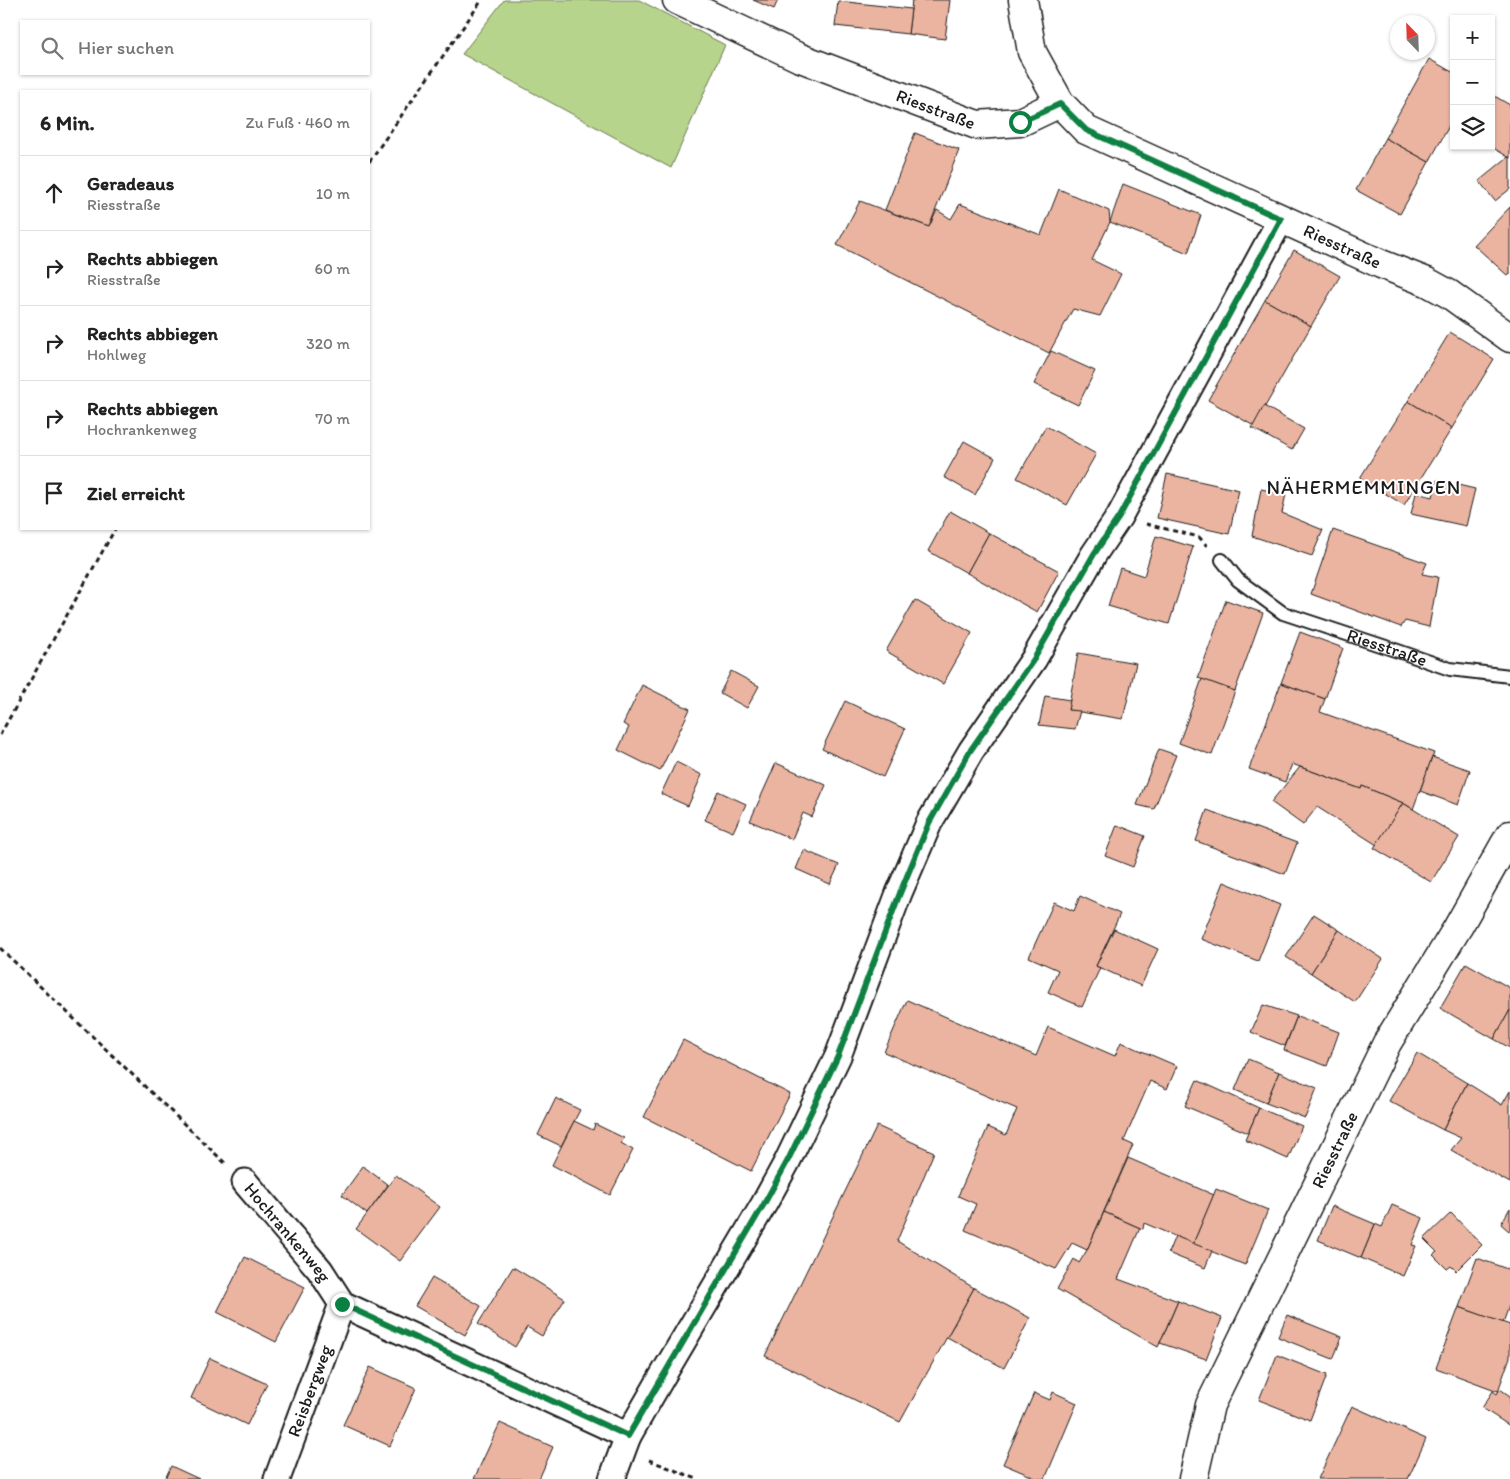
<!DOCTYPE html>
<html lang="de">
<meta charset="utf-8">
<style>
body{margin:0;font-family:Itim,sans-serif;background:#f2f2f2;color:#222}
.controls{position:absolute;right:15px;top:15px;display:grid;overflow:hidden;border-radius:0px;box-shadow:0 1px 4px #0004}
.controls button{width:45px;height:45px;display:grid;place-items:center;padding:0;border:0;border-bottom:1px solid #e0e0e0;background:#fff;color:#222;font:25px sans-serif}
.compass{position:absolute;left:1390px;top:15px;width:45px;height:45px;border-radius:50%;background:#fff;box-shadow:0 1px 4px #0004;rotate:337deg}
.stop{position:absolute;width:15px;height:15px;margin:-11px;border:4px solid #0b8043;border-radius:50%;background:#fff}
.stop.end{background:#0b8043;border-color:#fff;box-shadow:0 1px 5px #0008}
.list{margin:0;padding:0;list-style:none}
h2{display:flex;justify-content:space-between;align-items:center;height:65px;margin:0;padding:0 20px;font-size:21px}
h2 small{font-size:16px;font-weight:400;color:#767676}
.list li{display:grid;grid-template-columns:32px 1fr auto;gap:15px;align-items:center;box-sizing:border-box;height:75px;padding:0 20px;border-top:1px solid #e0e0e0}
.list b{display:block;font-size:19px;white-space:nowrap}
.list p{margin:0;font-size:16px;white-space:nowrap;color:#767676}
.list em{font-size:16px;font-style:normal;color:#767676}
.icon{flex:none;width:28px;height:28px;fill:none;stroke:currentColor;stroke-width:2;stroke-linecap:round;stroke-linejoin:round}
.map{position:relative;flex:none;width:1510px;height:1479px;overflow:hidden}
.search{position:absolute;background:#fff;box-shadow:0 1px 4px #0004;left:20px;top:20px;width:350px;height:55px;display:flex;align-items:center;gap:12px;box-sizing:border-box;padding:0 18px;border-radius:0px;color:#767676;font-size:19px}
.panel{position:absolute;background:#fff;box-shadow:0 1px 4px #0004;left:20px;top:90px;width:350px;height:440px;border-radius:0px}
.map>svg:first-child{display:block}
</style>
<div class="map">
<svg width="1510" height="1479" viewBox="0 0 1510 1479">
<rect width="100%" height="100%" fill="#fff"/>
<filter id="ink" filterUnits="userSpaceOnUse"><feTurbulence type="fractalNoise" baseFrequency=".02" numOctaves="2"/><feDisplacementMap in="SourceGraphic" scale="10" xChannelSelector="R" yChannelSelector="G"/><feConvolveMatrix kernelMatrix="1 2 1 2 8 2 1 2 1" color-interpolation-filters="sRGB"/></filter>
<g filter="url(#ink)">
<!-- green -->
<path fill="#b7d48c" stroke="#6a7854" d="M504 0H639L725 45 671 168 462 54Z"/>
<!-- building -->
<g fill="#ebb4a0" stroke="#1c1c1c">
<path d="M753 0H778L774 9Z"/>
<path d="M912 0H950L945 39 908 34Z"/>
<path d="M838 1 911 9 908 34 835 26Z"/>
<path d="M1429 59 1454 73V117L1429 162 1385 138Z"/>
<path d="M1491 94 1510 105V158L1490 146Z"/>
<path d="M915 133 959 150 929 227 885 210Z"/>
<path d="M1385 138 1429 162 1400 214 1356 190Z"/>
<path d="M1508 157 1510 159V189L1495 201 1479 181Z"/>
<path d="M1123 184 1201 215 1188 253 1110 222Z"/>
<path d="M1059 189 1109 211 1110 222 1092 260 1121 274 1100 316 1073 309 1049 353 837 245 860 201 929 227 937 210 951 219 960 204 1041 235Z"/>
<path d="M1510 207V274L1508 276 1474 245Z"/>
<path d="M1294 250 1340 276 1311 326 1265 300Z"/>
<path d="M1265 300 1311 326 1254 426 1208 400Z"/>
<path d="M1450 332 1494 359 1452 428 1408 401Z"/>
<path d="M1051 351 1095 371 1078 405 1034 384Z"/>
<path d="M1408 401 1452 428 1404 505 1360 478Z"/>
<path d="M1264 406 1304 429 1292 450 1252 428Z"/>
<path d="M1046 426 1096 454 1067 505 1017 478Z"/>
<path d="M964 441 995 458 975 495 944 477Z"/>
<path d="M1167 474 1239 490 1229 534 1157 518Z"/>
<path d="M1437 480 1475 489 1466 526 1411 514 1416 493 1433 497Z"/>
<path d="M1261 489 1286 494 1282 513 1323 530 1312 556 1252 536Z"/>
<path d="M950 511 989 533 967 573 928 551Z"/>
<path d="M1333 530 1427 563 1422 574 1438 577 1429 627 1405 621 1401 627 1311 594Z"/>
<path d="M989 533 1059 571 1037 612 967 573Z"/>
<path d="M1156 536 1193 547 1169 624 1108 606 1120 568 1144 576Z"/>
<path d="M915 600 972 633 943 684 886 651Z"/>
<path d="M1226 600 1263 613 1235 691 1198 678Z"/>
<path d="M1300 632 1343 648 1325 699 1281 683Z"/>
<path d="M1078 653 1136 663 1123 719 1068 710Z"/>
<path d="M731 671 759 686 747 708 720 693Z"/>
<path d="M1202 679 1235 691 1212 755 1179 743Z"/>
<path d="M1281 683 1325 699 1320 712 1434 753 1413 809 1403 803 1362 786 1361 789 1292 764 1285 782 1249 769Z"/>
<path d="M642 685 690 709 660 771 618 750 629 727 623 724Z"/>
<path d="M1045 696 1070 700 1068 710 1080 711 1075 729 1039 725Z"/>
<path d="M845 701 905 729 883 777 822 749Z"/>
<path d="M1159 749 1176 755 1154 809 1137 805Z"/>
<path d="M1432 757 1470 770 1458 805 1420 791Z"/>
<path d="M676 762 702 775 688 806 661 794Z"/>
<path d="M776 763 826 785 812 817 803 813 792 839 750 821Z"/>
<path d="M1300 767 1361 789 1362 786 1403 803 1377 845 1317 807 1303 825 1271 802Z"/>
<path d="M718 791 746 804 733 832 705 820Z"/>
<path d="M1403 803 1459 837 1431 882 1374 848Z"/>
<path d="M1207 810 1297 843 1285 874 1196 841Z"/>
<path d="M1117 825 1145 836 1133 867 1105 856Z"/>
<path d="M804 850 839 865 830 884 796 869Z"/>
<path d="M1224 882 1280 905 1258 961 1201 939Z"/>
<path d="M1080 896 1120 914 1096 966 1100 968 1082 1007 1048 992 1058 970 1029 957 1054 902 1074 911Z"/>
<path d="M1314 914 1339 930 1311 973 1286 957Z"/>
<path d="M1114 929 1158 949 1141 986 1096 966Z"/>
<path d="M1339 930 1383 959 1355 1002 1311 973Z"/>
<path d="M1466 963 1510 988V1010L1494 1039 1440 1008Z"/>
<path d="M907 1000 1036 1056 1048 1027 1115 1056 1121 1042 1177 1066 1167 1089 1150 1081 1124 1141 1133 1145 1087 1250 1072 1243 1056 1269 965 1230 976 1204 958 1196 988 1127 1006 1135 1017 1109 884 1052Z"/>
<path d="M1263 1005 1297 1016 1285 1046 1251 1032Z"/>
<path d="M1510 1010V1048L1494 1039Z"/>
<path d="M1297 1016 1339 1032 1327 1066 1284 1050Z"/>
<path d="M683 1040 790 1094 751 1171 644 1117Z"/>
<path d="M1417 1053 1467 1083 1443 1130 1389 1101Z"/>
<path d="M1248 1059 1279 1072 1266 1103 1235 1090Z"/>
<path d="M1279 1072 1317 1088 1305 1118 1266 1103Z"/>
<path d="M1197 1080 1259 1108 1248 1133 1185 1106Z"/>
<path d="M1467 1083 1502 1105 1510 1091V1183L1451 1150 1461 1138 1443 1130Z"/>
<path d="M556 1098 580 1110 561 1146 538 1135Z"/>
<path d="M1259 1108 1302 1126 1288 1159 1245 1140Z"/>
<path d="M574 1121 593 1130 595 1124 624 1138 621 1143 633 1150 610 1195 552 1165Z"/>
<path d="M877 1126 934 1152 897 1241 974 1288 900 1422 765 1356Z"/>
<path d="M1128 1158 1214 1195 1193 1244 1144 1223 1143 1229 1140 1228 1104 1212Z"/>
<path d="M363 1166 388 1185 367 1214 342 1195Z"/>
<path d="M396 1175 440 1207 400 1261 356 1229Z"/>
<path d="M1216 1189 1268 1210 1245 1265 1193 1244Z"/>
<path d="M1392 1205 1423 1218 1412 1245 1416 1246 1403 1276 1361 1258 1375 1224 1382 1227Z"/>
<path d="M1332 1206 1375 1224 1361 1258 1318 1240Z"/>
<path d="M1510 1208V1232L1501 1224Z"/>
<path d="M1104 1212 1140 1228 1118 1279 1178 1301 1158 1347 1057 1289 1074 1259 1079 1263 1087 1250Z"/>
<path d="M1451 1213 1482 1245 1456 1271 1451 1266 1447 1269 1433 1255 1437 1252 1424 1239Z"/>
<path d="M1175 1236 1212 1251 1205 1268 1168 1253Z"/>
<path d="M245 1257 305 1287 276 1342 217 1312Z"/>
<path d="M1477 1258 1510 1270V1303L1503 1323 1459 1307Z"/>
<path d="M513 1267 565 1299 542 1336 527 1327 515 1347 478 1324Z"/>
<path d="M432 1278 481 1306 465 1335 415 1306Z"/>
<path d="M974 1288 1030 1318 1004 1368 947 1337Z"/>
<path d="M1178 1301 1222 1318 1206 1359 1160 1343Z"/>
<path d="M1459 1307 1510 1325V1357L1498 1391 1436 1368Z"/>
<path d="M1287 1315 1342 1337 1333 1359 1278 1337Z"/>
<path d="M1277 1355 1327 1375 1310 1420 1259 1400Z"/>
<path d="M210 1358 267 1384 247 1425 191 1398Z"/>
<path d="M370 1367 416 1388 390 1446 343 1425Z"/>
<path d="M1500 1389 1510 1396V1426L1482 1408 1493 1391 1497 1394Z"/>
<path d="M1053 1392 1077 1403 1045 1479H1038L1003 1464 1034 1393 1050 1400Z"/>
<path d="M1352 1406 1426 1439 1408 1479H1318Z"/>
<path d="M500 1423 553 1447 539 1479H474Z"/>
<path d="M171 1466 199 1479H165Z"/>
</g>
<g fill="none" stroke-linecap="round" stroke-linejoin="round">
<!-- lane casing -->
<g stroke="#1c1c1c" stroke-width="16">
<g id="lane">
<path id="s1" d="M1222 560 1238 580 1283 613 1398 651 1450 669 1510 676"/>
</g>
</g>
<!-- street casing -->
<g stroke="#1c1c1c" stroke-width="29">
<g id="street">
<path id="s2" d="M245 1182 320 1270 342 1304 628 1436"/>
<path id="s3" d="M277 1479 342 1304"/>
<path d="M612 1479 628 1436 663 1375 764 1204 787 1162 838 1056 899 893 929 823 971 751 1034 659 1094 554 1119 517 1281 219"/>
</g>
</g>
<!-- secondary casing -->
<g stroke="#1c1c1c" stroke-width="31">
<g id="secondary">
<path id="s4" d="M677 0 798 57 977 125 1020 122 1060 103"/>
<path id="s5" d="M1023 0 1032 52 1060 103 1086 130 1381 264 1427 282 1449 294 1510 338"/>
<path id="s6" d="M1193 1479 1210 1405 1387 1043 1458 927 1510 835"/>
</g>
</g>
<!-- path -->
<g stroke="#1c1c1c" stroke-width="3" stroke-dasharray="5 4" stroke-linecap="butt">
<path d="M369 162 482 0"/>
<path d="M1146 524 1199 537 1207 546"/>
<path d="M0 735 115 529"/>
<path d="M0 948 226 1164"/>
<path d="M649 1460 697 1479"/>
</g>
<!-- lane -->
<use href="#lane" stroke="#fff" stroke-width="12"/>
<!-- street -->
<use href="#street" stroke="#fff" stroke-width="25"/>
<!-- secondary -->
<use href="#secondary" stroke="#fff" stroke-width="28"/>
</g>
</g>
<g fill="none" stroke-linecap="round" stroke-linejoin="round" filter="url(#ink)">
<!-- route -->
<path stroke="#0b8043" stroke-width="6" d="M342 1304 628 1436 764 1204 787 1162 838 1056 900 893 929 823 970 751 1034 659 1094 554 1119 517 1281 219 1086 130 1060 104 1020 122"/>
</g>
<g text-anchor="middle" stroke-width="4" stroke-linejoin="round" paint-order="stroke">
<!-- street labels -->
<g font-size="18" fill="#1c1c1c" stroke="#fff">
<text dy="6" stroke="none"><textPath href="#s4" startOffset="281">Riesstraße</textPath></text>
<text dy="6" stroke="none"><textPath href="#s5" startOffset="430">Riesstraße</textPath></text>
<text dy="6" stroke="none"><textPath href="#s1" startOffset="191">Riesstraße</textPath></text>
<text dy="6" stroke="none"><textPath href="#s6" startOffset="360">Riesstraße</textPath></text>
<text dy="6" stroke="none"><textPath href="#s2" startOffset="66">Hochrankenweg</textPath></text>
<text dy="6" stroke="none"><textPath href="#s3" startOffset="94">Reisbergweg</textPath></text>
</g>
<!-- quarter labels -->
<g font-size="20" letter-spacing="1" fill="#1c1c1c" stroke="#fff">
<text x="1364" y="494">NÄHERMEMMINGEN</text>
</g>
</g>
</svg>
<div class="controls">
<button>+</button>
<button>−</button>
<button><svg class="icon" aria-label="layers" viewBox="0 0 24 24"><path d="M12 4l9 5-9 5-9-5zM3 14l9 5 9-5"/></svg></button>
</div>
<svg class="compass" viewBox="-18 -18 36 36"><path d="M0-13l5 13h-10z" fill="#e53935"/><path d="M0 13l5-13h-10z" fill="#767676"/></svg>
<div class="stop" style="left:1020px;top:122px"></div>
<div class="stop end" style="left:342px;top:1304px"></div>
<div class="search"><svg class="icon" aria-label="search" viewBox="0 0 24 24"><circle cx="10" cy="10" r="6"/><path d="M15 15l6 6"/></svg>Hier suchen</div>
<section class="panel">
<h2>6 Min.<small>Zu Fuß · 460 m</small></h2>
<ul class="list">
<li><svg class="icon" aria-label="ahead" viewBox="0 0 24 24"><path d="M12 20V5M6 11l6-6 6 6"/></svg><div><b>Geradeaus</b><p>Riesstraße</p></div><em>10 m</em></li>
<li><svg class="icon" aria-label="right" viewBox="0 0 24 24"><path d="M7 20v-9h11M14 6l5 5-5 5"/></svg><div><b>Rechts abbiegen</b><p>Riesstraße</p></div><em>60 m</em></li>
<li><svg class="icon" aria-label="right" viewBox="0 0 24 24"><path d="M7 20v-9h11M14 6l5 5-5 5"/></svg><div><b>Rechts abbiegen</b><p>Hohlweg</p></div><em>320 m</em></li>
<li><svg class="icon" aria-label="right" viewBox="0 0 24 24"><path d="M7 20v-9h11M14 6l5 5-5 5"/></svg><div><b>Rechts abbiegen</b><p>Hochrankenweg</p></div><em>70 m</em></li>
<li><svg class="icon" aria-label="arrive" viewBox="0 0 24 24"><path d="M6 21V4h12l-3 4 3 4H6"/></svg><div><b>Ziel erreicht</b></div></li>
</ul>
</section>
</div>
